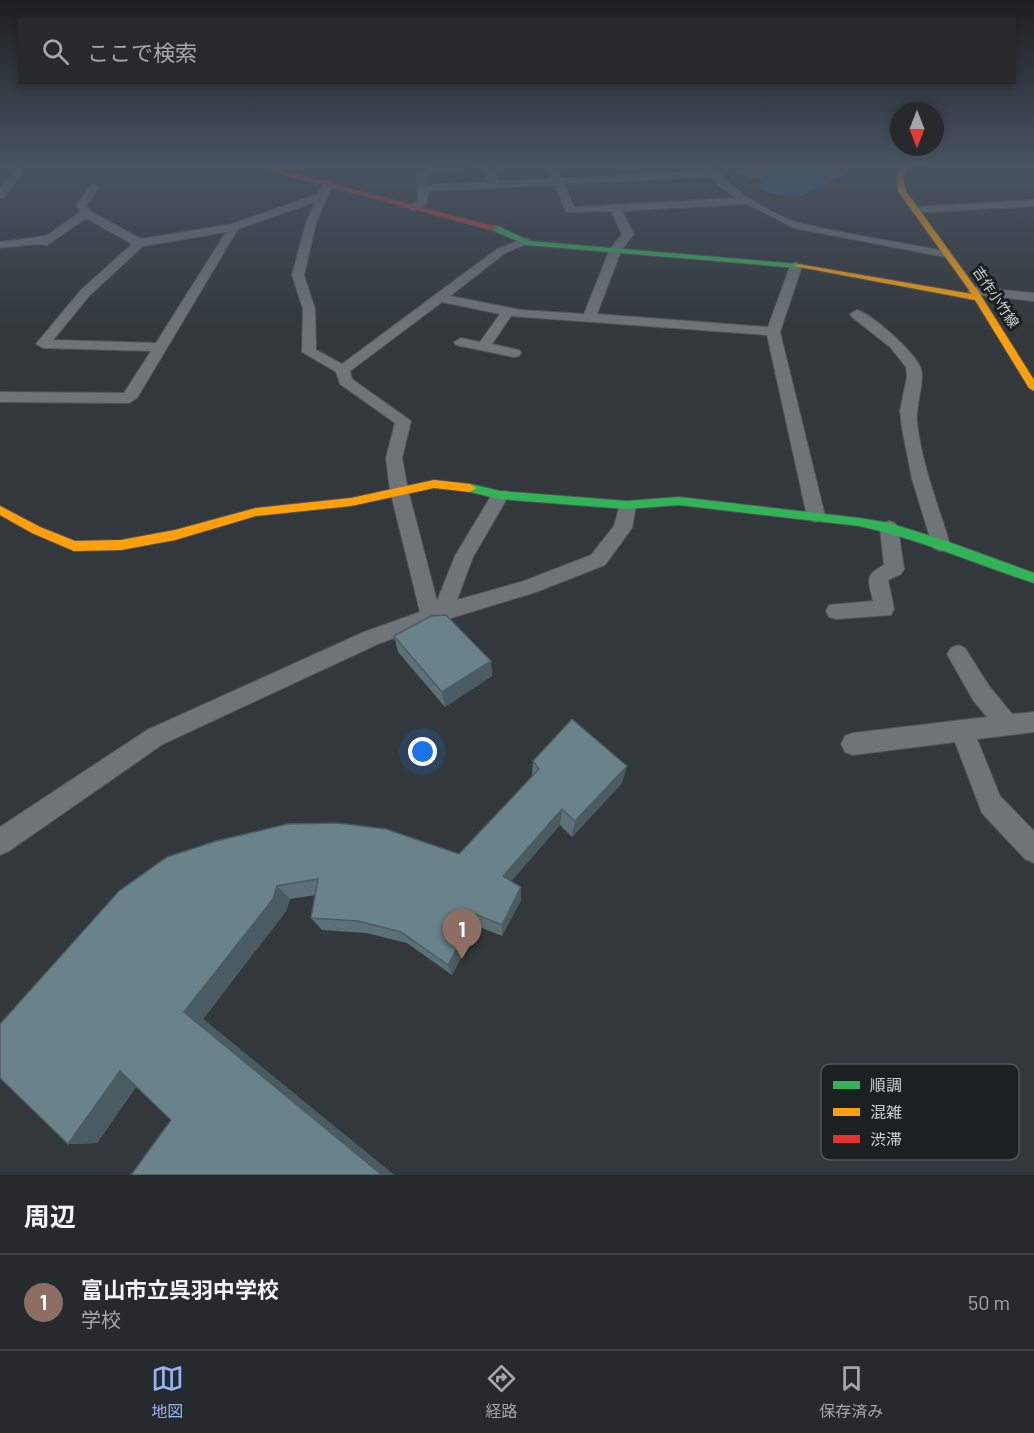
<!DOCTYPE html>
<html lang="ja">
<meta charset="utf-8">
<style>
body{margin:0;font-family:Barlow,"Noto Sans JP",sans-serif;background:#323639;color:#f1f3f6}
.compass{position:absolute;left:890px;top:102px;width:54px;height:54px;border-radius:50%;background:#262a2d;box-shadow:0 3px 9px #0003;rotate:180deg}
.you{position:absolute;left:423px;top:752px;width:21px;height:21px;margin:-15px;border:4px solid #fff;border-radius:50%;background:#1a73e8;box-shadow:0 0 0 9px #1a73e833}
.badge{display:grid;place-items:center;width:39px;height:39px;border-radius:50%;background:#95b2f1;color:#fff;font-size:20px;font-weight:700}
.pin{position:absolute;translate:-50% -50px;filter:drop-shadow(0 2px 3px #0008)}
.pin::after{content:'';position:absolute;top:32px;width:21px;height:18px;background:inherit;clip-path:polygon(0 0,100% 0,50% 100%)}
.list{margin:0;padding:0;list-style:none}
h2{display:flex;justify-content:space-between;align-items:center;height:78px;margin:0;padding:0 24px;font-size:26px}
h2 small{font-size:20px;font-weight:400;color:#a4a7aa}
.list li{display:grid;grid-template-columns:39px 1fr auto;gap:18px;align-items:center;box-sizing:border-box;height:96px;padding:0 24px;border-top:2px solid #424649}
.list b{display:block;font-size:22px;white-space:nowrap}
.list p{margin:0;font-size:20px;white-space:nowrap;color:#a4a7aa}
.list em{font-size:20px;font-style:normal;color:#a4a7aa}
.icon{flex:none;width:33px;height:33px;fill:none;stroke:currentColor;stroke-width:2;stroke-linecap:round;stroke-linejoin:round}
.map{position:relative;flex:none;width:1034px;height:1175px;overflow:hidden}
.search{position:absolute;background:#262a2d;box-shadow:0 3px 9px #0003;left:18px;right:18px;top:18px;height:66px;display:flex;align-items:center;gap:15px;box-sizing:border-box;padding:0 21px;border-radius:0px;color:#a4a7aa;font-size:22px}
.sheet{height:174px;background:#262a2d}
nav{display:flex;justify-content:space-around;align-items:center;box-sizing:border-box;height:84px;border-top:2px solid #424649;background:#262a2d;font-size:16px;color:#a4a7aa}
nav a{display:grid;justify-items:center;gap:3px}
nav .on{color:#95b2f1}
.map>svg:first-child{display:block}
</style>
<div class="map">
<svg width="1034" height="1175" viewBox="0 0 1034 1175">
<rect width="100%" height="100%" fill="#32383c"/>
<!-- green -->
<path fill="#226381" d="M724 166H839L844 175C808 192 800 206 760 189L762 180 727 171Z"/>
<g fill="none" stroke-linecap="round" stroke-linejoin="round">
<!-- street casing -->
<g stroke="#515659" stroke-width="2">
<g id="street">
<path d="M18 166H28L4 197 0 198V188Z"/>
<path d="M430 166H472C460 174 442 167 427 176V185L488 182 485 166H495L498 181 552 179 547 166H557L562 178 709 171 708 166H718C724 189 780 218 803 224 850 235 898 242 945 251L951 254 945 257 794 228 747 204 622 211 634 234 621 251 597 314 768 327 790 266 796 262 802 266 780 332 825 516 822 520 816 522 810 520 807 516 767 335 511 316 492 344 519 350 521 353 519 356 514 357 456 345 454 342 461 338 480 342 500 314 442 302 350 371 352 379 411 421 402 458 408 490 437 601 455 556 494 491H506L509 495 473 557 457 600 524 581 591 555 614 526 621 501H633L636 505 632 528 605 565 536 592 435 623 378 644 163 744 9 851 0 855V827L147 730 364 632 420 612 390 490 386 458 395 423 340 384 336 372 302 352 303 309 292 275 306 223 315 202 238 229 137 398 129 403 0 402V392L124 393 151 351 43 348 36 344 81 290 132 244 86 218 47 245 38 244 0 248V242L46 236 80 212 76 205 91 185 95 184 100 187 86 205 90 211 141 239 232 224 318 194 324 182 328 181 333 184 316 223 304 275 315 309 316 350 342 364 497 249 525 238 529 239V243L505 253 450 296 521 310 584 314 609 251 622 234 611 211 566 212 555 185 428 191 427 203 418 210H410V206L418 200 417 175ZM712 177 721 188 737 198 574 207 564 184ZM226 232 156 343 53 340 89 296 143 246Z"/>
<path d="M1034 200V206L915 213 910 210 915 207Z"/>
<path d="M974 287 1034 293V301L970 294 968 291 970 288Z"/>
<path d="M857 310C872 314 916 353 921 369 925 382 915 406 917 423 922 465 938 505 950 544L948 549 941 551 934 549 932 544 912 479 902 428 900 411 907 377 906 367 890 347 852 317 850 314Z"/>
<path d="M889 521 895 523 898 528 904 569 901 574 888 580 894 609 891 615 836 619 829 617 826 611 829 605 873 601C869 581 863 576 884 565L880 528 883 523Z"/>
<path d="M958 645 965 648 989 686 1012 714 1034 712V732L977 739 1000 796 1034 831V863L1025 859 982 813 955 742 853 755 845 752 841 744 845 736 853 733 987 717 973 700 947 654 951 648Z"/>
</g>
</g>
<!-- fast casing -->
<g stroke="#515659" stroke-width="2">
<g id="fast">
<path d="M492 226H498L529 241 798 264 802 266 798 268 527 245 492 230Z"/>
<path d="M470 484 500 491 627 501 679 497 859 518 889 523 946 541 1034 573V583C975 564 920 539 859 526L679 505 627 509 500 499 466 491 464 488Z"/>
</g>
</g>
<!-- slow casing -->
<g stroke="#515659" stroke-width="2">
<g id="slow">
<path d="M903 166H909L903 176 906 191 978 291 1034 380V391L1029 388 975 300 794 266 798 264 972 294 898 191 897 176Z"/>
<path d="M434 480 470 484 476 488 470 492 434 488 351 506 256 516 175 540 121 550 74 551 32 533 0 515V506L40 527 75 541 121 540 175 530 256 508 351 498Z"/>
</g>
</g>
<!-- jam casing -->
<g stroke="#515659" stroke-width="2">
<path id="jam" d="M253 166H263L499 228 492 230Z"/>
</g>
<!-- street -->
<use href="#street" fill="#6f7478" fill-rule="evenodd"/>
<!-- fast -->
<use href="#fast" fill="#30b455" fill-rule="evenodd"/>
<!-- slow -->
<use href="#slow" fill="#ff9f0a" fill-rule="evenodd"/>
<!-- jam -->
<use href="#jam" fill="#e5322d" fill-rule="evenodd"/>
</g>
<!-- wall -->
<g fill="#5b7177">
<path d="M394 636 491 661 492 676 445 707 398 652Z"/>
<path d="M533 761 622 783 572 837 560 825 511 881 521 900 502 936 477 926 452 975 407 943 366 933 322 930 311 918 316 895 290 899 286 911 203 1019 394 1175H131L171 1120 136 1087 97 1143 68 1144 119 891 459 854 532 776Z"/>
</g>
<!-- shaded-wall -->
<g fill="#4a5c61">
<path d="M491 661 492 676 445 707 442 692Z"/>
<path d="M627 766 622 783 572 837 575 821Z"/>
<path d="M562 809 560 825 504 890 503 876Z"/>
<path d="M277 886 290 899 286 911 203 1019 394 1175H382L184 1012Z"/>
<path d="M521 887V900L502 936V925Z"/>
<path d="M475 914 477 926 452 975 448 965Z"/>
<path d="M120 1071 144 1075 97 1143 68 1144Z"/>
</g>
<!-- building -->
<g fill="#6a838a" stroke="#4a5c61" stroke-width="1.5">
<path d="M446 615 491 661 442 692 394 636 431 616Z"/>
<path d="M572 719 627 766 575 821 562 809 503 876 521 887 502 925 475 914 448 965 401 932 358 921 311 918 318 879 277 886 273 899 184 1012 382 1175H131L171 1120 120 1071 68 1144 0 1078V1024L119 891 167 857 216 841 287 824 338 823 386 829 459 854 539 769 533 761Z"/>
</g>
<!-- sky -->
<linearGradient id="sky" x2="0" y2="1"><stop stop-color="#1c1f21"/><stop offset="0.5" stop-color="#495361"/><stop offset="1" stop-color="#495361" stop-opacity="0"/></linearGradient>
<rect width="1034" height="330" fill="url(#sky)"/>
<g text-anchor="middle" stroke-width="6" stroke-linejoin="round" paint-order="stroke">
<!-- far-street labels -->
<g font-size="14" fill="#ccd3d6" stroke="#1b2023">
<text transform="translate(996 297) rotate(56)" y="5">吉作小竹線</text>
</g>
</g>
<!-- legend -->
<rect x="821" y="1064" width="198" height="96" rx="9" fill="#1b2023" stroke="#505659" stroke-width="1.5"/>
<rect x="833" y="1081" width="27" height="8" fill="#30b455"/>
<rect x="833" y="1108" width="27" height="8" fill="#ff9f0a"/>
<rect x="833" y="1135" width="27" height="8" fill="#e5322d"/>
<g font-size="16" fill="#ccd3d6">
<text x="870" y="1091">順調</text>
<text x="870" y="1118">混雑</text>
<text x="870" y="1145">渋滞</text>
</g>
</svg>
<svg class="compass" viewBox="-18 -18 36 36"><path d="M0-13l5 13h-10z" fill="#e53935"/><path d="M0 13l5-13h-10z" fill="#a4a7aa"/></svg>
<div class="you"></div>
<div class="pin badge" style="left:462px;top:959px;background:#8d6e63">1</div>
<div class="search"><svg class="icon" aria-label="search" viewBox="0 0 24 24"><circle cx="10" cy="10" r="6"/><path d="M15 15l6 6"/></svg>ここで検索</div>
</div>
<section class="sheet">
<h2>周辺<small></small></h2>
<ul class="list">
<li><span class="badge" style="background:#8d6e63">1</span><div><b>富山市立呉羽中学校</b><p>学校</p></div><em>50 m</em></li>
</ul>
</section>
<nav>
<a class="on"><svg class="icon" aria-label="map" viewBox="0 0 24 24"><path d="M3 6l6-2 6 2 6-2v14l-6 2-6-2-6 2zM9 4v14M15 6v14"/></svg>地図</a>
<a><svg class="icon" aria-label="directions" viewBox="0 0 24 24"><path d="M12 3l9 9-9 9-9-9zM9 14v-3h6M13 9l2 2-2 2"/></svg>経路</a>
<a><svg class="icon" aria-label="saved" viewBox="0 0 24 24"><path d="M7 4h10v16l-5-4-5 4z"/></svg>保存済み</a>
</nav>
